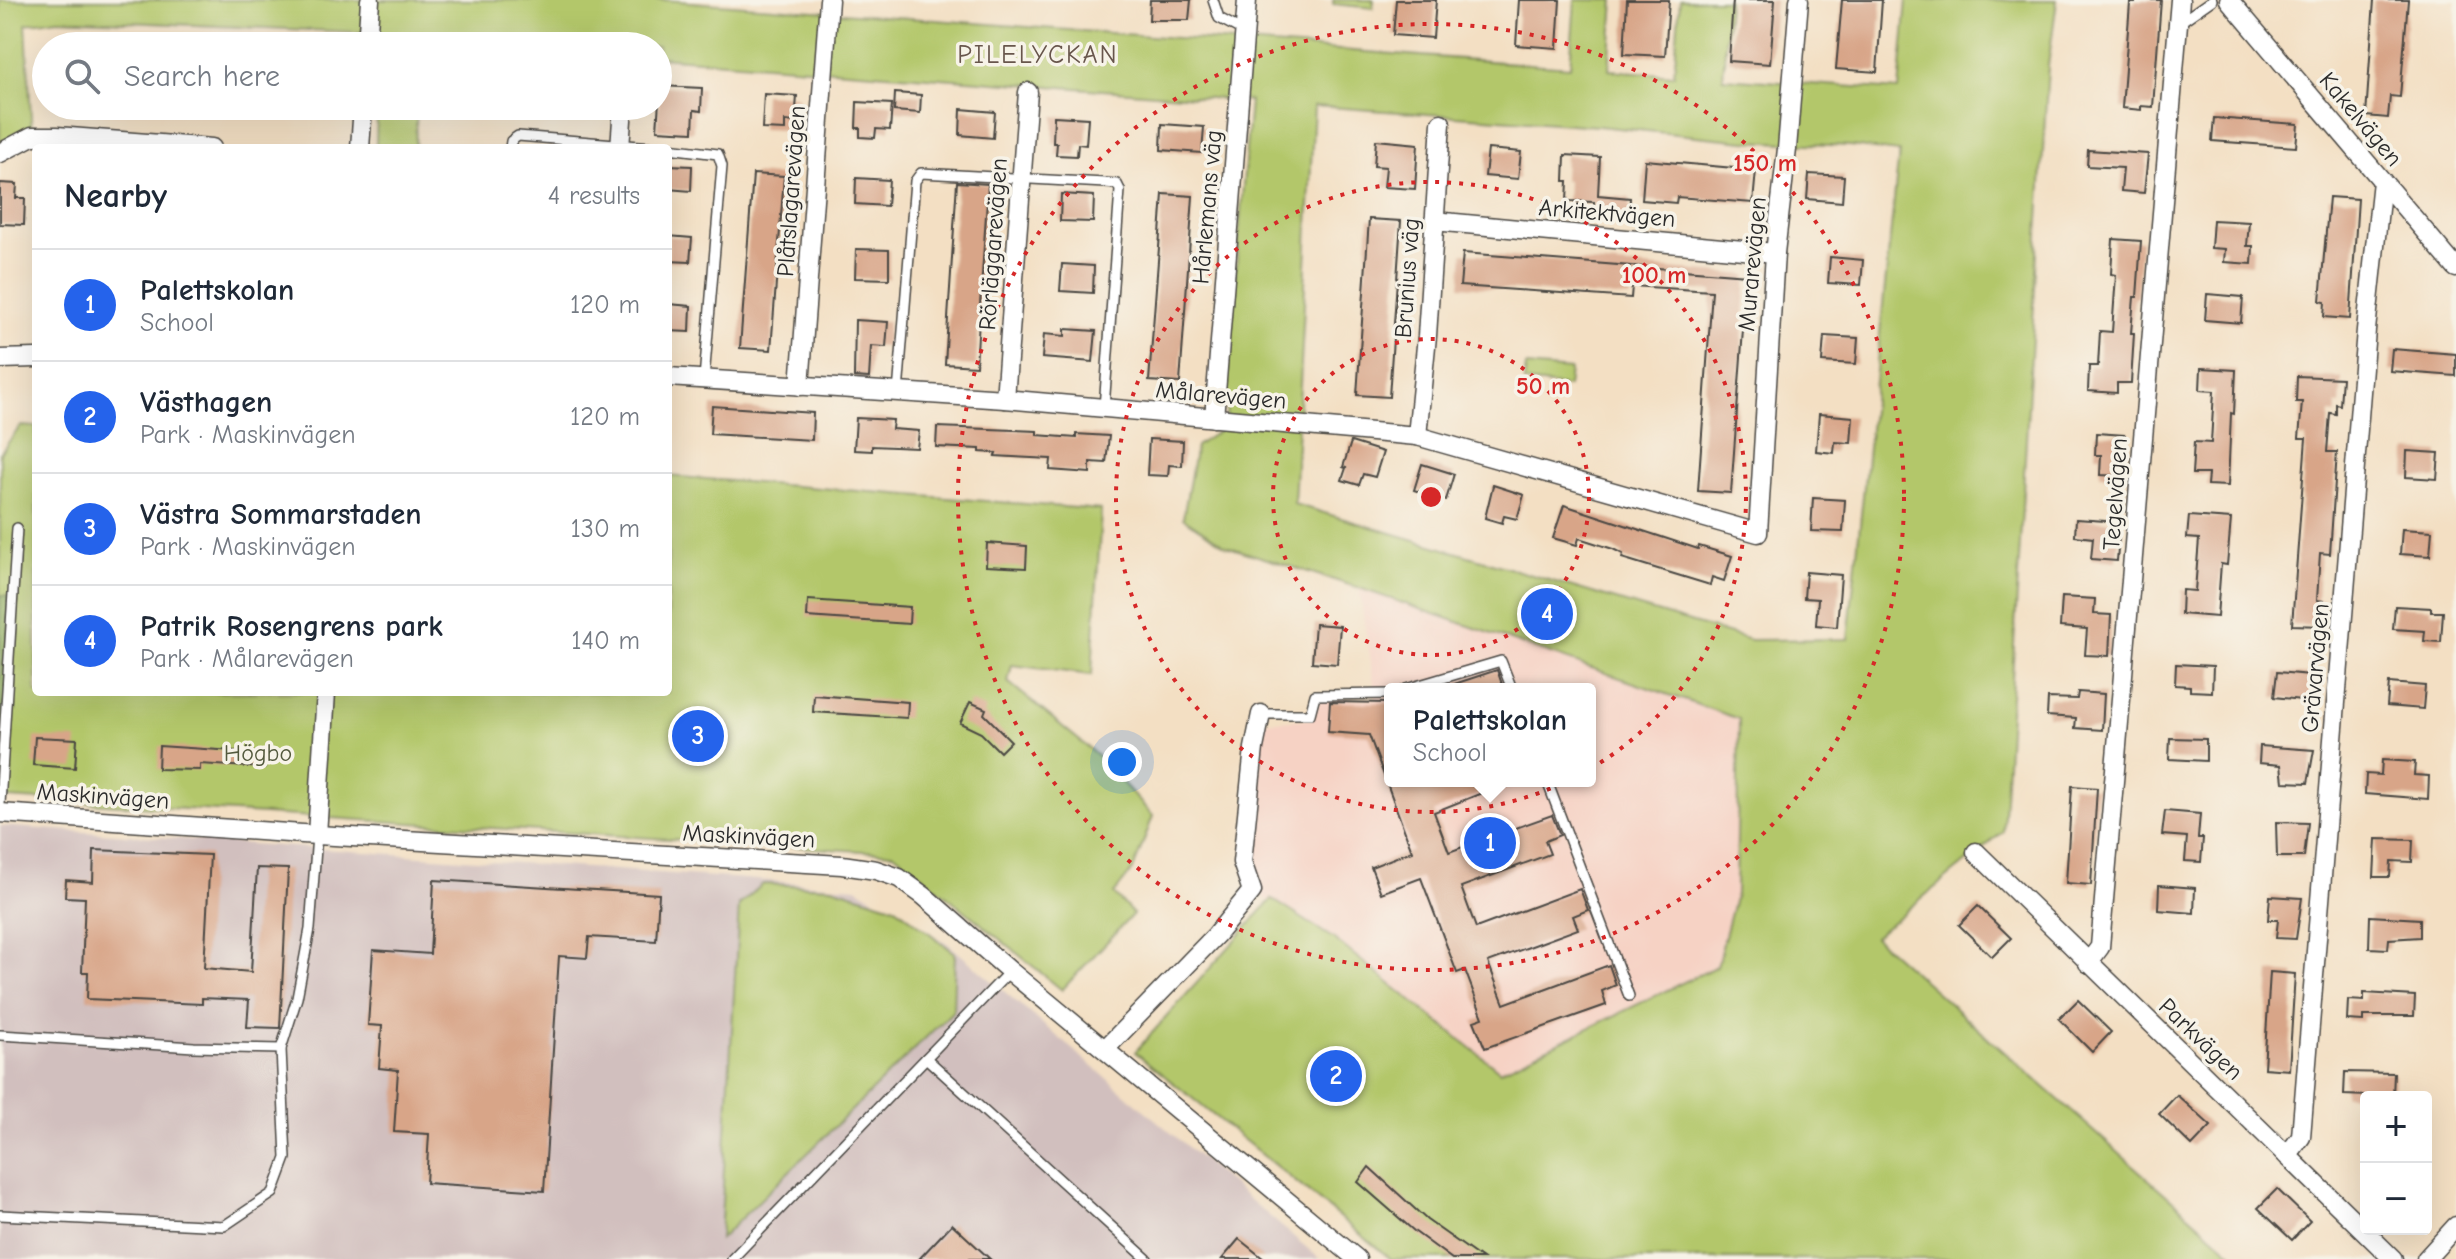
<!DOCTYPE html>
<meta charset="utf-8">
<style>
body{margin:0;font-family:"Comic Neue",sans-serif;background:#f6f6f7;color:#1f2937}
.controls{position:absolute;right:24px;bottom:24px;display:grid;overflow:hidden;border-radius:8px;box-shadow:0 8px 32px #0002}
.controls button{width:72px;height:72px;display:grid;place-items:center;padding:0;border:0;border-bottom:2px solid #e0e1e3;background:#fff;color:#1f2937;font:40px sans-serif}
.you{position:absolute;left:1122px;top:762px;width:28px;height:28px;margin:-20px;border:6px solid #fff;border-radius:50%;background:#1a73e8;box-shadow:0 0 0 12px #1a73e833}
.badge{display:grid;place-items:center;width:52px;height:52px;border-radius:50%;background:#2563eb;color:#fff;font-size:26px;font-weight:700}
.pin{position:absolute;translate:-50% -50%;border:4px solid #fff;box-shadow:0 2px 8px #0006}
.popup{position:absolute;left:1384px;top:683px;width:212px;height:104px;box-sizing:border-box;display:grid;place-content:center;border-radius:8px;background:#fff;filter:drop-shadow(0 2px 6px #0005);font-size:26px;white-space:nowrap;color:#747a83}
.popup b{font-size:30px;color:#1f2937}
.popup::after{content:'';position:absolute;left:50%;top:100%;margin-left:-16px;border:16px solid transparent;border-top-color:#fff}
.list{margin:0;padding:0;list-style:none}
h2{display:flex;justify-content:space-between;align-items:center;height:104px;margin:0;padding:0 32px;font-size:34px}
h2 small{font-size:26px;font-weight:400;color:#747a83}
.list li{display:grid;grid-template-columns:52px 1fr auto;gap:24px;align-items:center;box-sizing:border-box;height:112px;padding:0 32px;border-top:2px solid #e0e1e3}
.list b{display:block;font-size:30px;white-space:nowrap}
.list p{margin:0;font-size:26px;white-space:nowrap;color:#747a83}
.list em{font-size:26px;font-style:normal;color:#747a83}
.icon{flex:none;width:44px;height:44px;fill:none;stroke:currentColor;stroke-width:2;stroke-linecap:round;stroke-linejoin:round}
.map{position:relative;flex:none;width:2456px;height:1259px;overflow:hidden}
.search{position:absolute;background:#fff;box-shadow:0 8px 32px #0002;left:32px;top:32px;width:640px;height:88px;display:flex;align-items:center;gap:20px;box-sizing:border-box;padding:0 28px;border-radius:44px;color:#747a83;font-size:30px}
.panel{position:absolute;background:#fff;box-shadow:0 8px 32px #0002;left:32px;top:144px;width:640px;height:552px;border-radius:8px}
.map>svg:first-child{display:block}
</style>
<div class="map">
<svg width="2456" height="1259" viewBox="0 0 2456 1259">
<rect width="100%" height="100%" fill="#f7f3e8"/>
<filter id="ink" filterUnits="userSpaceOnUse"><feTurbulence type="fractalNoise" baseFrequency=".0125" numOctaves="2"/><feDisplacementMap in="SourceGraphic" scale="16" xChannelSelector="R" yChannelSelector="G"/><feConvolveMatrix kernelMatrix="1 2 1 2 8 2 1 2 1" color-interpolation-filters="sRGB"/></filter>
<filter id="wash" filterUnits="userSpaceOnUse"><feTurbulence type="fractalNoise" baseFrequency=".006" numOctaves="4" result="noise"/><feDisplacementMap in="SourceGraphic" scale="32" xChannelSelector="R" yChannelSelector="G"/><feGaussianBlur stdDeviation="1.8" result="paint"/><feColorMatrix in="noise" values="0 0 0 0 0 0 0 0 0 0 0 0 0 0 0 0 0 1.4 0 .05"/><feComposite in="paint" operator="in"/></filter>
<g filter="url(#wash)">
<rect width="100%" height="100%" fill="#f3dfc3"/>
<!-- built -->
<path fill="#f6d2c4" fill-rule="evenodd" d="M1359 588 1739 719 1736 894 1718 966 1500 1071 1334 939 1252 891 1242 862 1261 722 1312 719 1321 698 1376 699ZM1390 689H1590V781H1390Z"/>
<!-- industrial -->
<path fill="#d1bfbe" d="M0 826 856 887 947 943 1320 1259H0Z"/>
<!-- green -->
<g fill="#b3c76b" stroke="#6f794b" stroke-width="2" fill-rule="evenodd">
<path d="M0 0H664L1570 67 1575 0H1614L1609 70 1674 75 1680 0H1728L1723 78 1899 90 1907 0H2057L2048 66 2003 832 1874 937 2239 1259H1391L1135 1052 1272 899 1334 939 1500 1071 1717 966 1736 894 1739 719 1359 588 1226 546 1183 518 1196 446 1226 426 1227 379 1250 101 658 57V46H509L422 40 421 46H379L378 33 58 19 26 24 32 136 0 153ZM1314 106 1598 126 1745 141 1850 146 1899 152 1848 639 1750 640 1294 504Z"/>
<path d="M1333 0H1374L1373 8 1333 4Z"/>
<path d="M377 106H417L415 148H376Z"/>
<path d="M1526 366 1570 370 1568 387 1524 382Z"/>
<path d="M21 426 36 427V692H668V476L1101 510 1092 675 1012 665 1008 682 1096 754 1153 816 1133 870 1114 894 1133 914 1062 990 894 853 8 798 9 597 0 595V453Z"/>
<path d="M763 884 832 887 896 907 955 953 953 1011 720 1239 739 905Z"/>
</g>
<!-- forest -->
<path fill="#8eac5f" stroke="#5c6c45" stroke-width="2" d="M0 595 9 596 8 798H0Z"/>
<g id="blocks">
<!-- building -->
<g fill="#d8a588">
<path d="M1150 0H1191L1189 20H1149Z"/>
<path d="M1396 0H1436L1433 38 1393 35Z"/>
<path d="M1519 0H1560L1557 48 1516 45Z"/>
<path d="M1627 0H1669L1665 56 1624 54Z"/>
<path d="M1733 0H1775L1770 64 1729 61Z"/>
<path d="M1842 0H1882L1877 72 1836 69Z"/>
<path d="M2135 0H2161L2153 107 2141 106V110L2122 108 2130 3H2135Z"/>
<path d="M2374 0H2408L2400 97 2390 96 2388 118 2366 116Z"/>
<path d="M660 86 702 88 701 111 694 110 693 132 657 130Z"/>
<path d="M895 93 921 95 920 113 894 111Z"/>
<path d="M764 94 797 96 795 122 785 121V130L762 129Z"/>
<path d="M857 102 892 104 890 130 876 129 875 138 860 137V128H856Z"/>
<path d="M961 109 995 112 993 138 960 135Z"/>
<path d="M1054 116 1088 118 1086 145 1078 144 1077 156 1056 155 1057 143H1053Z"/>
<path d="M2214 118 2298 124 2296 147 2212 141Z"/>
<path d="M1162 124 1204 127 1202 153 1161 150Z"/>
<path d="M1376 140 1418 144 1415 189 1384 187 1386 167 1374 166Z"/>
<path d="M1488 149 1521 152 1518 179 1485 176Z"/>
<path d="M2088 150 2148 154 2144 193 2121 191 2123 168 2087 166Z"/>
<path d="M1565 155 1600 157 1598 195 1630 198 1629 218 1594 215V202L1567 201 1568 181H1564Z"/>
<path d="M1645 160 1756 170 1753 203 1677 197 1676 203 1642 200Z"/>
<path d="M668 165 692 166 691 191 668 189Z"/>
<path d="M753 174 784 176 771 350 740 348Z"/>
<path d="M1809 174 1844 176 1842 202 1807 199Z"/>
<path d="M856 178 889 180 887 206 855 204Z"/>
<path d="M957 182 988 184 976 366 945 364Z"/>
<path d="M0 183 17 184 16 198H25L24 225 0 224Z"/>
<path d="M1061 194 1094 196 1093 222 1060 221Z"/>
<path d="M1163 194 1193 196 1180 383 1149 381Z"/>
<path d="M2329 197 2358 199 2350 319 2324 317 2325 302 2320 301Z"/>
<path d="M1369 219 1401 221 1389 397 1357 395Z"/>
<path d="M2213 220 2249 222 2247 246H2253L2252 264 2224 262 2225 249 2211 248Z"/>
<path d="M668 236 692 238 690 262 668 261Z"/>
<path d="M2113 239 2141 241 2137 297H2134L2131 333H2134L2131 383H2117V393L2088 391 2089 366H2098L2100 331 2112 332 2116 275 2111 274Z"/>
<path d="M856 249 889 250V279L855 278Z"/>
<path d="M1463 253 1747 275 1731 493 1698 491 1712 291 1632 286 1631 298 1460 286Z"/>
<path d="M1830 257 1863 260 1861 285 1828 283Z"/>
<path d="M1062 264 1094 266 1093 293 1060 291Z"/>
<path d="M2207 294 2243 297 2241 323 2205 320Z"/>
<path d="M668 304 691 306 690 332 668 331Z"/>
<path d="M855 320 888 322 886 347 871 346 869 378 854 377Z"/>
<path d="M1065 329 1096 331 1093 362 1042 358 1044 334 1065 336Z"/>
<path d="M1824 336 1858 338 1856 364 1822 362Z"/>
<path d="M2392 349 2456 354V376L2390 371Z"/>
<path d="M2201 368 2236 370 2234 414 2231 413 2228 486 2207 485 2208 474H2192L2194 442 2211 443 2214 391 2200 390Z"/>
<path d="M2297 376 2342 378 2340 405 2336 404V414L2330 413 2327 452H2337L2330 554 2320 553 2317 600 2324 601 2323 626 2292 625 2306 438H2299L2302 402H2296Z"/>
<path d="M712 406 813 413 812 440 710 434Z"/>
<path d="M1819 414 1853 417 1851 443 1835 442 1834 453 1816 451Z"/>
<path d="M856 418 893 420 892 429 919 431 917 448 872 446V451L854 450Z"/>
<path d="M937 427 1037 431V435L1076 438V434L1109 436 1106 463 1090 462V473L1050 470 1051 459 995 456 996 453 980 452V449L936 447Z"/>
<path d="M2096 433 2125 435 2122 476 2100 475 2101 455H2095Z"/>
<path d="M1149 439 1183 441 1182 466 1169 465 1168 476 1147 475Z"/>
<path d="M1351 442 1383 452 1375 477 1363 474 1359 485 1342 480 1346 468 1343 467Z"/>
<path d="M2407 451 2439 453 2437 479 2406 477Z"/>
<path d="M1422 464 1454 474 1446 500 1414 490Z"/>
<path d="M1493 485 1524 495 1517 519 1504 516 1502 523 1485 518Z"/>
<path d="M1813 498 1845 500 1843 532 1811 531Z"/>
<path d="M1564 505 1698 549 1699 546 1732 556 1724 581 1712 577 1710 585 1622 558 1623 554 1613 549 1579 538 1577 545 1553 538Z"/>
<path d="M2189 516 2231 519 2227 565 2221 564 2217 617 2181 614 2182 590 2195 591 2199 539 2187 538Z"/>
<path d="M2076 519 2120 522 2117 561 2091 559 2093 538 2075 536Z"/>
<path d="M2402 529 2432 531 2430 556 2400 554Z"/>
<path d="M987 543 1027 546 1026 568 986 566Z"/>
<path d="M1806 572 1841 575 1837 627 1816 625 1818 599 1804 598Z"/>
<path d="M2062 597 2095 599 2094 614 2111 615 2109 656 2085 655 2087 629 2060 627Z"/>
<path d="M808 600 910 607 909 624 807 617Z"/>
<path d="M2395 606 2431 608V612H2443L2441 642 2424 641 2425 631 2393 629Z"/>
<path d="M1315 624 1340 626 1337 664 1312 662Z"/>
<path d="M2176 664 2213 666 2212 692 2190 691V686L2175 685Z"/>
<path d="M1497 670 1503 687 1497 689H1439Z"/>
<path d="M2277 672 2321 676 2319 702 2274 697Z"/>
<path d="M2389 683 2425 686 2423 709 2387 706Z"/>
<path d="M2078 692 2104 694 2102 730 2075 728 2076 718 2047 716 2048 698 2077 699Z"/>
<path d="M814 695 908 702 907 718 813 712Z"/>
<path d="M970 702 986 709 984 714 1011 741 1000 752 981 733 960 723Z"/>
<path d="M1330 702 1390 703V781H1512L1434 812 1449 852 1552 815 1560 835 1545 841 1550 854 1461 887 1476 928 1580 889 1588 910 1573 916 1578 929 1488 962 1504 1004 1609 965 1616 985 1602 991 1606 1005 1485 1048 1474 1021 1483 1018 1465 970 1457 973 1421 878 1381 893 1371 867 1412 851 1369 735 1328 732Z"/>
<path d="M35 737 77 739 75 768 33 765Z"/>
<path d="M2170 738 2206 739V761L2169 759Z"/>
<path d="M159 746 266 753 265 768 200 764V770L158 769Z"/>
<path d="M2260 746 2314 750 2308 783 2283 782 2281 765 2259 763Z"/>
<path d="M2382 760 2415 762 2414 775 2429 776 2428 799 2365 794 2366 774 2381 775Z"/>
<path d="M2072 786 2097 788 2091 885 2066 883Z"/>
<path d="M2165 811 2200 814 2198 838H2203L2201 862 2185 861 2187 837 2162 835Z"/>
<path d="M2276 822 2308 823 2304 857H2277Z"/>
<path d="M2376 839 2413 840 2412 862 2391 861 2390 877H2374Z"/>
<path d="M94 850 210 855 204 968 251 972 257 868 288 869 280 1028 247 1027 249 1000 202 998V1004L87 999 88 972H82L85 898 65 897 66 880 93 882Z"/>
<path d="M434 880 659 894 656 941 589 937 587 958 559 956 544 1191 426 1183 429 1134 394 1132 398 1070 379 1068 382 1026 368 1025 373 950 430 954Z"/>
<path d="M2159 885 2195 888 2194 913 2158 910Z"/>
<path d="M2270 896 2302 898 2296 939 2276 938 2278 920H2268Z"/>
<path d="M1978 906 2011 938 1992 957 1959 925Z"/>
<path d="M2370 916 2420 919V937L2389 939 2388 949 2369 948Z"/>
<path d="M2270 972 2295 974 2289 1070 2264 1068Z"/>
<path d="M2364 993 2415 996 2414 1016H2363V1021L2347 1020 2348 1000 2364 1001Z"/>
<path d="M2078 1000 2111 1032 2092 1052 2059 1019Z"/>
<path d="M2345 1072 2394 1073 2393 1097 2344 1095Z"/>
<path d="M2177 1095 2211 1126 2192 1146 2159 1114Z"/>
<path d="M1369 1167 1427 1220 1482 1259H1452L1414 1231 1358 1182Z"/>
<path d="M2277 1189 2310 1221 2292 1240 2258 1208Z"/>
<path d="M952 1224 990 1259H919Z"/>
<path d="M1239 1239 1264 1259H1222Z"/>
</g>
</g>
</g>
<g filter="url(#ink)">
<use href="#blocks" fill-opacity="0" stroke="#494642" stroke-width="2"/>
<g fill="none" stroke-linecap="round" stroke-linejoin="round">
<!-- service casing -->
<g stroke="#494642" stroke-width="12">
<g id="service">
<path d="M1213 0 1219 18 1245 32"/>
<path d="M2179 23 2212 0"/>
<path d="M510 148 511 141 518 136 664 148"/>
<path d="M668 148 718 154 722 166 704 379"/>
<path d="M898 393 915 181 921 173 1105 183 1117 184 1120 190 1104 408"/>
<path d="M1406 689 1501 661 1512 689"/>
<path d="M1261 714H1310L1315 695 1390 694"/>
<path d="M1547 781 1629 996"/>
<path d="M0 804 17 528"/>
<path d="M0 1035 194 1047 281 1049"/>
<path d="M926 1058 1147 1259"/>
<path d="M0 1215 224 1226 273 1193 286 1158 281 1049 297 998 310 929 317 835"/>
<path d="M732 1259 1010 971"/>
</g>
</g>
<!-- minor casing -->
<g stroke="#494642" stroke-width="21">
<g id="minor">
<path d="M2229 0 2456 268"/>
<path d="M367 46 370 0"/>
<path d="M360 148 363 106"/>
<path d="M620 148 623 106"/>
<path d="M0 153 32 136H57L212 148"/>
<path d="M1434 221 1775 253"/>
<path d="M0 359 36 358"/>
<path d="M668 377 1005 399 1417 436 1758 533 1775 253 1787 149 1799 0"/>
<path d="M800 386 829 0"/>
<path d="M1005 399 1028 92"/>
<path d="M1214 418 1247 0"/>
<path d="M1417 436 1427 336 1441 123"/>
<path d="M0 813 317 835 842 865 876 870 899 878 924 896 1010 971 1357 1259"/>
<path d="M317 835 326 692"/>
<path d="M1976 852 2393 1259"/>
<path d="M2088 963 2100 947 2180 0"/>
<path d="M1106 1048 1216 935 1252 891 1242 862 1254 748 1261 714"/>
<path d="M2287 1156 2301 1137 2366 330 2382 181"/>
<path d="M2426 1259 2456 1226"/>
</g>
</g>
<!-- service -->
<use href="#service" stroke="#fff" stroke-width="9"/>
<!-- minor -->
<use href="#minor" stroke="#fff" stroke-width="18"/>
</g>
</g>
<!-- distance rings -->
<g fill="none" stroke="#d62828" stroke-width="4" stroke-dasharray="4 8">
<circle cx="1431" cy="497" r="158"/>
<circle cx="1431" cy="497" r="315"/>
<circle cx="1431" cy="497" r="473"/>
</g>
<g text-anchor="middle" stroke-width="7" stroke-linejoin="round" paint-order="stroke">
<!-- street labels -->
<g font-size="24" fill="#2b2b2b" stroke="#f7f3e8">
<text transform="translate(2361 119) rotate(50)" y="8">Kakelvägen</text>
<text transform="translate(791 191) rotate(-86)" y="8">Plåtslagarevägen</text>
<text transform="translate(1207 207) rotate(-85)" y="8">Hårlemans väg</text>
<text transform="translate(1607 213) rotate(5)" y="8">Arkitektvägen</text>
<text transform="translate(993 244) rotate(-86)" y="8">Rörläggarevägen</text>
<text transform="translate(1752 264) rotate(-85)" y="8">Murarevägen</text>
<text transform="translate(1407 278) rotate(-86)" y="8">Brunius väg</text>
<text transform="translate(1221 395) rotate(5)" y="8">Målarevägen</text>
<text transform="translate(2115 494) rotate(-86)" y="8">Tegelvägen</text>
<text transform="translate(2315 668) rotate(-85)" y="8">Grävarvägen</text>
<text transform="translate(103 796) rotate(4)" y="8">Maskinvägen</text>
<text transform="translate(749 836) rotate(3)" y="8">Maskinvägen</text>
<text transform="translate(2201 1039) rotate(44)" y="8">Parkvägen</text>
</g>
<!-- park labels -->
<g font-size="24" fill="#545a3e" stroke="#f7f3e8">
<text x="258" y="761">Högbo</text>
</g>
<!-- neighbourhood labels -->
<g font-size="26" letter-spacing="2" fill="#68564c" stroke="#f7f3e8">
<text x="1038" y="63">PILELYCKAN</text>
</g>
</g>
<circle cx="1431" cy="497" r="12" fill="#d62828" stroke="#f7f3e8" stroke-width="4"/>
<g font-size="24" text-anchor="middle" font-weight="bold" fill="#d62828" stroke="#f7f3e8" stroke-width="7" stroke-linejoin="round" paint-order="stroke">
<text x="1765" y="171">150 m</text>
<text x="1654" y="283">100 m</text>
<text x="1543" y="394">50 m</text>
</g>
</svg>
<div class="controls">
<button>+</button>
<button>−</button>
</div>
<div class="you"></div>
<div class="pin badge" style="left:1490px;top:843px">1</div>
<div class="popup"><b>Palettskolan</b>School</div>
<div class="pin badge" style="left:1336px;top:1076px">2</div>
<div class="pin badge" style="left:698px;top:736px">3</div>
<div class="pin badge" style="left:1547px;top:614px">4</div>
<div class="search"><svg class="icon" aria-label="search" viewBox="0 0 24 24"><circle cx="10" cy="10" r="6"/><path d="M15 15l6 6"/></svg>Search here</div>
<section class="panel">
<h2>Nearby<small>4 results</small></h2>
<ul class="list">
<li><span class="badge">1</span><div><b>Palettskolan</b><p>School</p></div><em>120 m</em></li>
<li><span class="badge">2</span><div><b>Västhagen</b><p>Park · Maskinvägen</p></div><em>120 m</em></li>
<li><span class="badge">3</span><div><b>Västra Sommarstaden</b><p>Park · Maskinvägen</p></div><em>130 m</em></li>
<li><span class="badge">4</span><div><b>Patrik Rosengrens park</b><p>Park · Målarevägen</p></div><em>140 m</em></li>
</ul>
</section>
</div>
